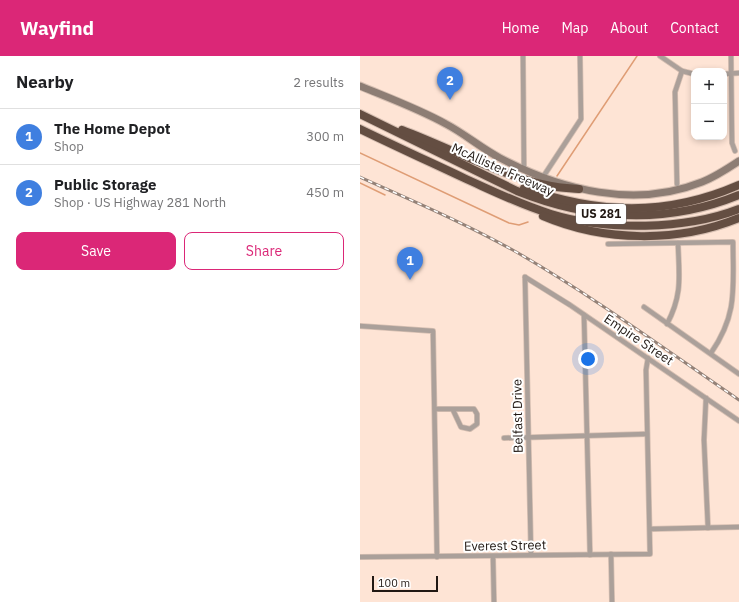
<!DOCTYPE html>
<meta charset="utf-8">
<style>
body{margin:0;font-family:"IBM Plex Sans",sans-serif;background:#f2f2f2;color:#202124}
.controls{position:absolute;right:12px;top:12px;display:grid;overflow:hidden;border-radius:8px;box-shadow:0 2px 6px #0003}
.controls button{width:36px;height:36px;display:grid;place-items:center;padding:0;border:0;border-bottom:1px solid #e0e0e0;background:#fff;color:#202124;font:20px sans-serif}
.scale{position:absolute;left:12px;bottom:10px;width:66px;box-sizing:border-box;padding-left:4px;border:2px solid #211813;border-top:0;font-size:11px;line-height:14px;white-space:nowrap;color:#211813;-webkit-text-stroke:3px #fff;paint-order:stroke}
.you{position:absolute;left:228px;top:303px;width:14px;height:14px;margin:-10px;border:3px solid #fff;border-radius:50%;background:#1a73e8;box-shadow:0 0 0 6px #1a73e833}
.badge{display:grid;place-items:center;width:26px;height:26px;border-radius:50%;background:#db2777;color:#fff;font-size:13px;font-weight:700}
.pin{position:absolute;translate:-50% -33px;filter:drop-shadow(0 1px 2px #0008)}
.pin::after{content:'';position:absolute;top:21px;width:14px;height:12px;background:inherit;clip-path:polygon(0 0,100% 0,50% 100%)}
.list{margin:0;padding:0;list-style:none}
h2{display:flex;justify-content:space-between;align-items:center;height:52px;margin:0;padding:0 16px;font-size:17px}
h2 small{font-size:13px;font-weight:400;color:#757577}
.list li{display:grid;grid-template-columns:26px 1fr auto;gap:12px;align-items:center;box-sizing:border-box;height:56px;padding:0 16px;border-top:1px solid #e0e0e0}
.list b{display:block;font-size:15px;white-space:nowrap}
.list p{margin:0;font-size:13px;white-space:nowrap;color:#757577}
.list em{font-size:13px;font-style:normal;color:#757577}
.actions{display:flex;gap:8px;padding:12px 16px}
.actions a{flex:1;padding:9px 0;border:1px solid #db2777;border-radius:8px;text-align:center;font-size:14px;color:#db2777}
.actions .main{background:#db2777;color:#fff}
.map{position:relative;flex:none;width:379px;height:546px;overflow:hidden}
header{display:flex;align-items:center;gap:24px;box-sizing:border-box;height:56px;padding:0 20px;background:#db2777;color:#fff}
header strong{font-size:19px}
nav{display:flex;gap:22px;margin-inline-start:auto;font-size:14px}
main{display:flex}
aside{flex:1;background:#fff}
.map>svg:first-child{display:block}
</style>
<header>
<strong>Wayfind</strong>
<nav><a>Home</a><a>Map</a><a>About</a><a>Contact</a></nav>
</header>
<main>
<aside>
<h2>Nearby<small>2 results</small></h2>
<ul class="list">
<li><span class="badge" style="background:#3f7fe0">1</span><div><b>The Home Depot</b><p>Shop</p></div><em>300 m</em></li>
<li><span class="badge" style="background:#3f7fe0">2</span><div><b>Public Storage</b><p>Shop · US Highway 281 North</p></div><em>450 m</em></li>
</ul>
<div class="actions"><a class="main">Save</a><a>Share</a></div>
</aside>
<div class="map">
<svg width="379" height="546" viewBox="0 0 379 546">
<rect width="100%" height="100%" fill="#fee4d5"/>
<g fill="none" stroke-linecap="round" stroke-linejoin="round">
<!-- stream -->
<g stroke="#df9d75" stroke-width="1.5">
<path d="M0 97 149 167 159 169 168 166"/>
<path d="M197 120 277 0"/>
<path d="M0 127 25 139"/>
</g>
<!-- minor casing -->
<g stroke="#d6bfb2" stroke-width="6">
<g id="minor">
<path d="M163 0 164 114"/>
<path d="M300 0 322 15 334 18"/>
<path d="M371 0 372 87 375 95"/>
<path d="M364 18 379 17"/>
<path d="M183 121 221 63 220 0"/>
<path d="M317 128 315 36 322 15"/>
<path d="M248 188 373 186C373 232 378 258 351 297"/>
<path d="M165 221 171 499"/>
<path d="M165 221 210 249 379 365"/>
<path d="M284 251 379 318"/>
<path d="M224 259 230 499"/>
<path d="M307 268C323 238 319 219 318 187"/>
<path d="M0 270 73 275 77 501"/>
<path d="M346 342 344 384 348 472"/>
<path d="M75 353H114L117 358V368L110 373 101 371 93 354"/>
<path d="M144 382 287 378"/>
<path d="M290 473 379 471"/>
<path d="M251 498 252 546"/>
<path d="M133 500 134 546"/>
<path d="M0 501 290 498 286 314 288 302"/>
</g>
</g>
<!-- secondary casing -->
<g stroke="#d6bfb2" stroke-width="9">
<path id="secondary" d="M0 30C29 42 59 53 86 68 105 78 121 92 140 102 201 134 275 153 342 126 355 121 367 113 379 105"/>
</g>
<!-- motorway casing -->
<g stroke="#d6bfb2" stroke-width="10">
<g id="motorway">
<path d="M0 58 157 135C229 164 306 169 379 139"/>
<path d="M0 73C35 90 70 106 104 122 133 135 161 149 191 158 246 175 325 174 379 153"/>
<path d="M42 74C90 92 141 120 191 130 200 132 210 132 219 133"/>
<path d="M164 132C238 158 306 161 379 129"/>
<path d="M183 160C244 186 318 187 379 162"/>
</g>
</g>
<!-- minor -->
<use href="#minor" stroke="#aba09a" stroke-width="4.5"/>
<!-- secondary -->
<use href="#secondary" stroke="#8d7d74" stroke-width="7"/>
<!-- motorway -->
<use href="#motorway" stroke="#644e42" stroke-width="8"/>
<!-- rail casing -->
<g stroke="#948278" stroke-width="3">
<path id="rail" d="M0 121C53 145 107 168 158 197 234 241 306 294 379 344"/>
</g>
<!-- rail -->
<use href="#rail" stroke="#fff" stroke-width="1.5" stroke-dasharray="4.5" stroke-linecap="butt"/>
</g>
<g text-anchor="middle" stroke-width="4" stroke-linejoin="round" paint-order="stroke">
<!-- shield labels -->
<rect fill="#fff" stroke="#645d5a" stroke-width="1" x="216" y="148" width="50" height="20" rx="3"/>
<g font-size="12" font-weight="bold" fill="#211813">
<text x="241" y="162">US 281</text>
</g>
<!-- street labels -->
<g font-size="13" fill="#211813" stroke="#fff">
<text transform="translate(143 113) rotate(24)" y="5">McAllister Freeway</text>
<text transform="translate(279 283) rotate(34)" y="5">Empire Street</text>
<text transform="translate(157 360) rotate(-91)" y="5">Belfast Drive</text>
<text transform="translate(145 489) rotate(-1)" y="5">Everest Street</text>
</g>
</g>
</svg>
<div class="controls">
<button>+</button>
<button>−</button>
</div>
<div class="scale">100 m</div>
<div class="you"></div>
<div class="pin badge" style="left:50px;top:224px;background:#3f7fe0">1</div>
<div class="pin badge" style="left:90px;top:44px;background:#3f7fe0">2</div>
</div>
</main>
